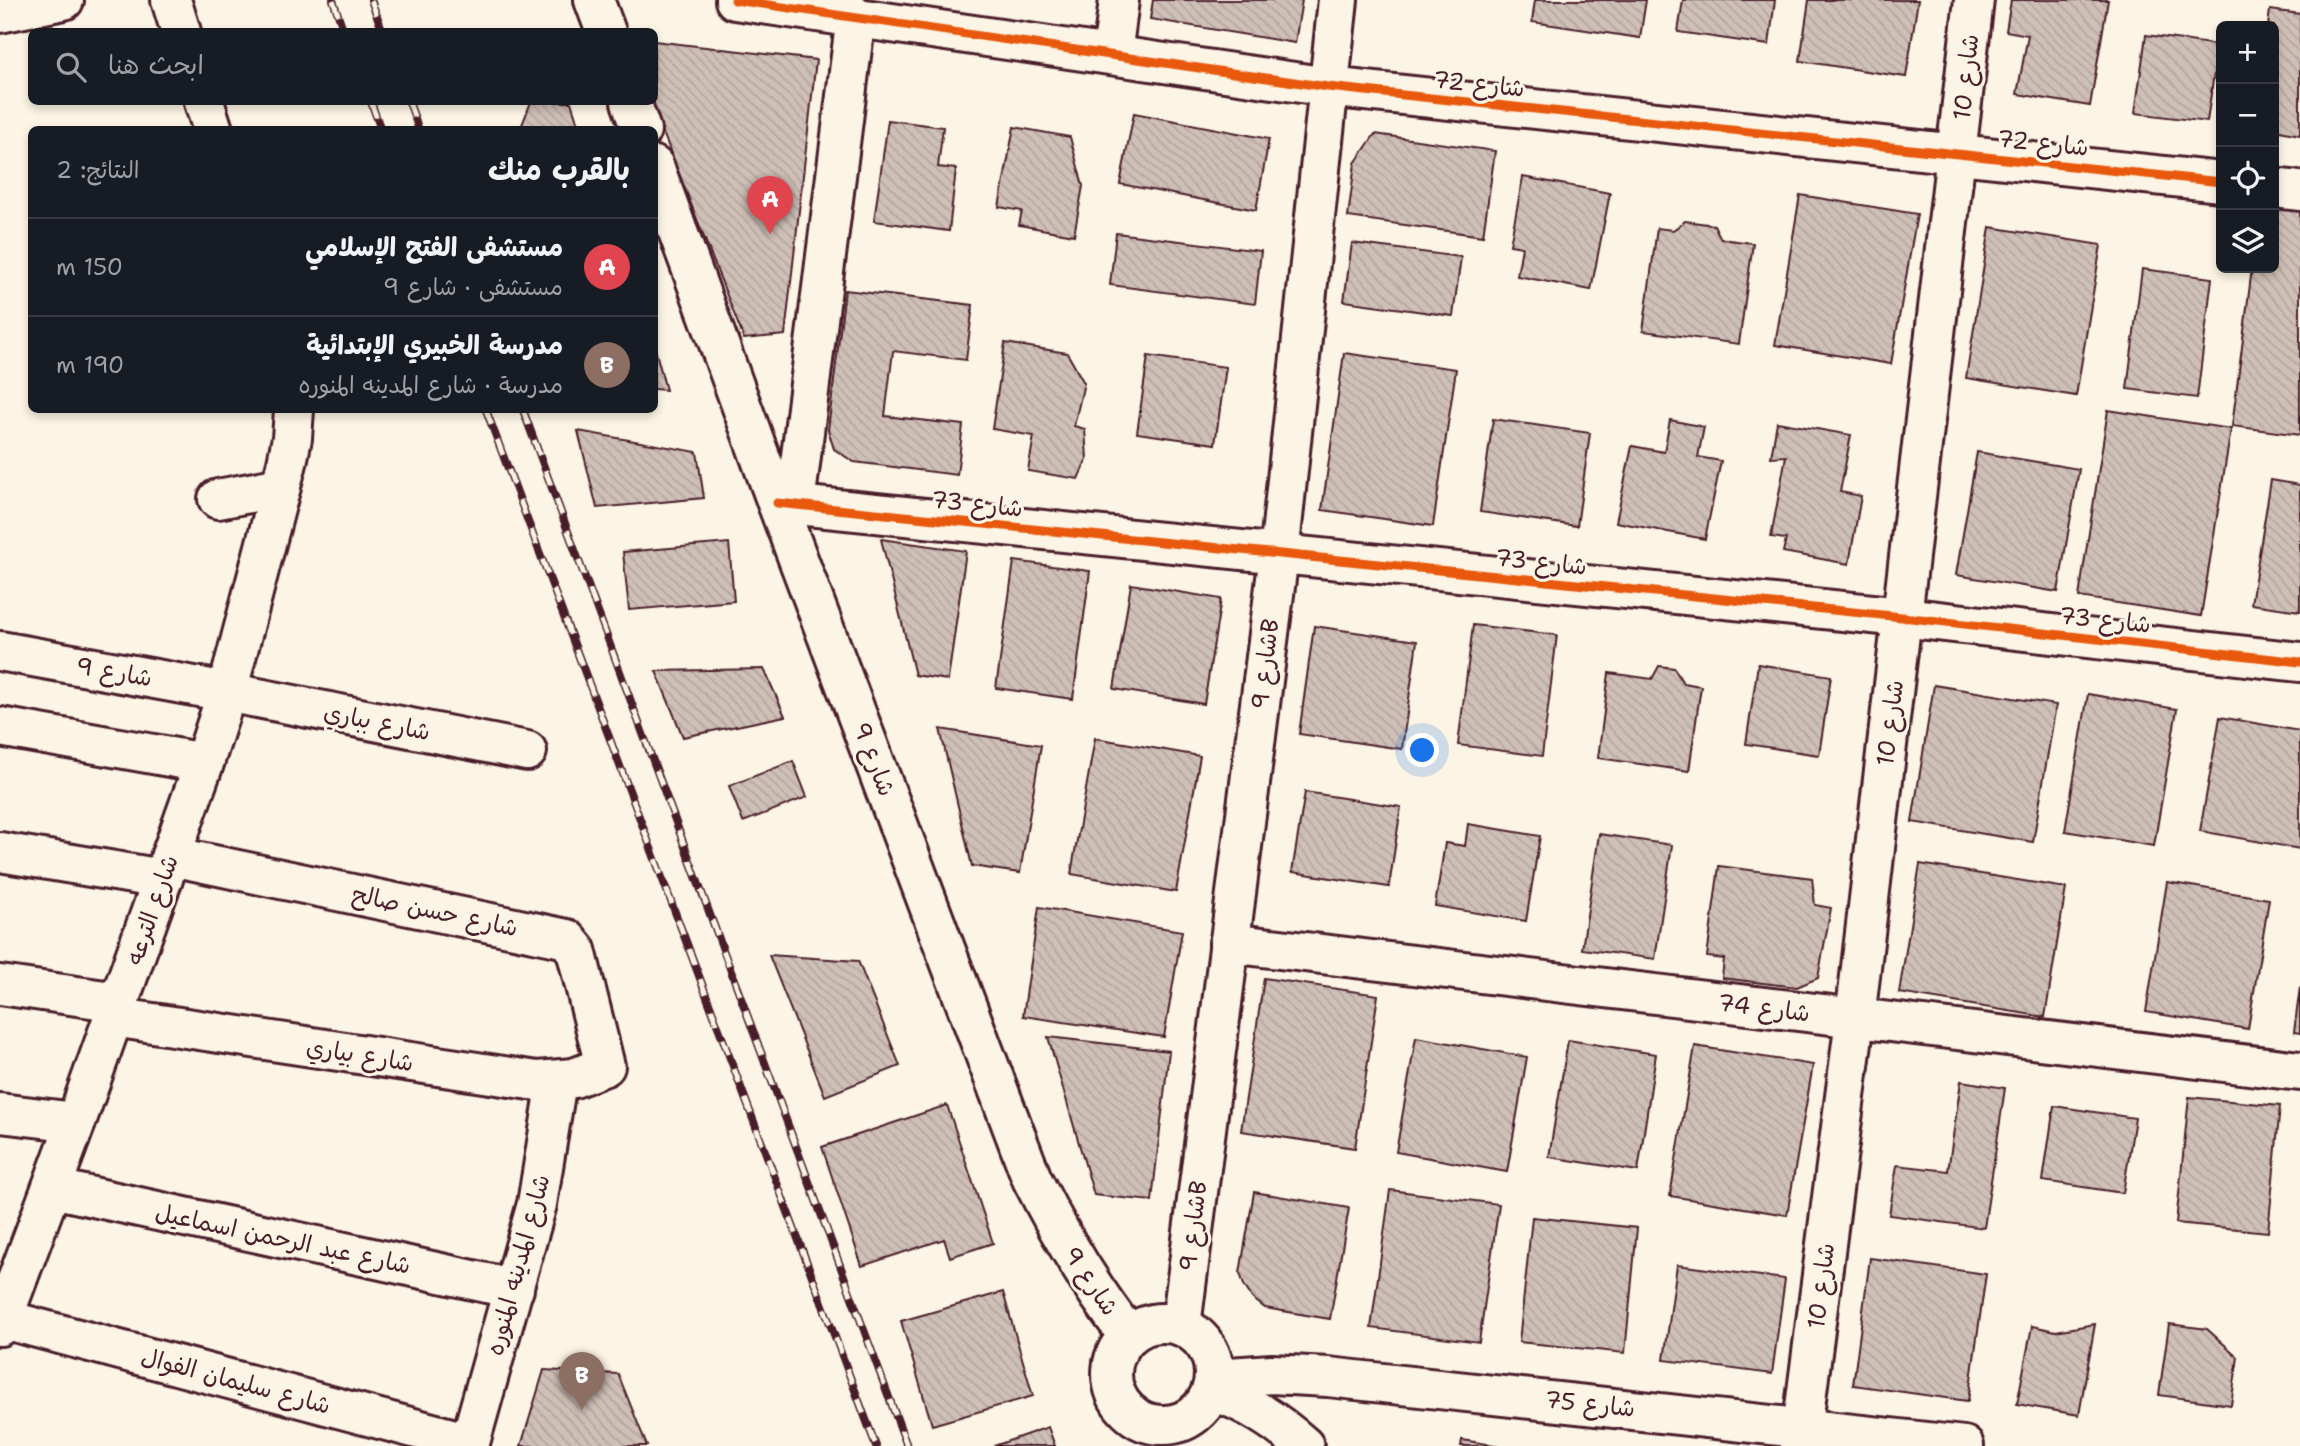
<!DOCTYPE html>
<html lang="ar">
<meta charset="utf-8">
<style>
body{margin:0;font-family:"Shantell Sans","Playpen Sans Arabic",sans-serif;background:#242831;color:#f1f3f6;direction:rtl}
.controls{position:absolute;right:21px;top:21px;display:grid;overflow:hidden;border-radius:10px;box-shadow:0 4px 10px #0003}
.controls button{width:63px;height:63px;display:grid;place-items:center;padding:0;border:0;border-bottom:2px solid #363941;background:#171b24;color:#f1f3f6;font:35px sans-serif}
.you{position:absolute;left:1423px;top:751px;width:24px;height:24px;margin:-18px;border:5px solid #fff;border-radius:50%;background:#1a73e8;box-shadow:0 0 0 10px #1a73e833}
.badge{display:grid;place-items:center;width:46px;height:46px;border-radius:50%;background:#7c3aed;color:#fff;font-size:23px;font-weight:700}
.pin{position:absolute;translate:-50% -58px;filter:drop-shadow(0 2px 4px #0008)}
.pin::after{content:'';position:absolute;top:37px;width:24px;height:21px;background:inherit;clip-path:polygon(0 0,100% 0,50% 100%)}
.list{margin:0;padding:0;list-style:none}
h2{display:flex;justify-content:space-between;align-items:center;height:91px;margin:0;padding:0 28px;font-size:30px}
h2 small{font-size:23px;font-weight:400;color:#9ea1a6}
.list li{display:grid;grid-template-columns:46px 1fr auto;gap:21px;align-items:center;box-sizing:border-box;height:98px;padding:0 28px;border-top:2px solid #363941}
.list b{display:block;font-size:26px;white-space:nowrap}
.list p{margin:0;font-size:23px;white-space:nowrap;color:#9ea1a6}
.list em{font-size:23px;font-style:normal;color:#9ea1a6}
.icon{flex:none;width:38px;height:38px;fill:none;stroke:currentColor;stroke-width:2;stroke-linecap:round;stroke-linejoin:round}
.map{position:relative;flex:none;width:2300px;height:1446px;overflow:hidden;direction:ltr}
.search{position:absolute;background:#171b24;box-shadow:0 4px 10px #0003;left:28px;top:28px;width:630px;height:77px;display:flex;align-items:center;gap:18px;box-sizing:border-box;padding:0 24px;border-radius:10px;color:#9ea1a6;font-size:26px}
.panel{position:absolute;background:#171b24;box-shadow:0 4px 10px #0003;left:28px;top:126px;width:630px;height:287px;border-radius:10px;direction:rtl}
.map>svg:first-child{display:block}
</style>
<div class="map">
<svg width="2300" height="1446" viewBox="0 0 2300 1446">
<defs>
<pattern id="building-back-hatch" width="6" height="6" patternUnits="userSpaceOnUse" patternTransform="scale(1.75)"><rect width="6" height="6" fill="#cfc0b7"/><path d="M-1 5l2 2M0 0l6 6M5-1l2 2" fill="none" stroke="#b3a59e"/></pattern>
</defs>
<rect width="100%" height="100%" fill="#fcf5e5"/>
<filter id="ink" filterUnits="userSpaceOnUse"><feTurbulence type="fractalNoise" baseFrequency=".0143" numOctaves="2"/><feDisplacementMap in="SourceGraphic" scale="14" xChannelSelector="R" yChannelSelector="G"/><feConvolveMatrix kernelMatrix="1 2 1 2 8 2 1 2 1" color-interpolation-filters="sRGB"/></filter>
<g filter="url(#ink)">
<!-- building -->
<g fill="url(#building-back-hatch)" stroke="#4a1f2b" stroke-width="2">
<path d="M1153 0H1302L1295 43 1150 19Z"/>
<path d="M1535 0H1646L1640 38 1532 22Z"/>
<path d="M1683 0H1775L1769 45 1678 32Z"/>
<path d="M1809 0H1918L1906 77 1800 61Z"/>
<path d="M2011 0H2108L2090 106 2017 94 2028 35 2006 31Z"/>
<path d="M2270 10 2300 14V135L2274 130V26H2268Z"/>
<path d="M2146 35 2218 45 2207 122 2135 113Z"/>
<path d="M654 41 816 60 785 335 744 339 651 102H654Z"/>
<path d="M531 102H571L580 130H520Z"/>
<path d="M1134 113 1269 139 1256 210 1120 184Z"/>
<path d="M888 120 943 127 938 167 956 169 949 231 874 221Z"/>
<path d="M1014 127 1070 137 1083 186 1074 235 1019 225 1022 211 999 207Z"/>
<path d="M1375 134 1495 151 1483 236 1348 217 1355 163Z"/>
<path d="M1523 177 1610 193 1591 290 1517 276 1522 247 1510 245Z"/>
<path d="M1800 195 1917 214 1891 364 1775 345Z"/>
<path d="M2274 201 2300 204V435L2232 426 2252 268H2274Z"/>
<path d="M1685 221 1714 225 1721 239 1753 243 1739 344 1643 331 1657 228 1673 230Z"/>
<path d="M1990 227 2101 245 2076 396 1966 378Z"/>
<path d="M1116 233 1261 251 1255 304 1110 285Z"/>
<path d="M1352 243 1461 257 1453 316 1344 301Z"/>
<path d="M2142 269 2212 278 2197 398 2127 389Z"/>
<path d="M845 290 973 305 966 360 893 351 885 416 963 425 957 475 854 462 834 449 828 430Z"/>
<path d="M1005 343 1067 353 1084 383 1074 426 1085 429 1087 459 1078 479 1028 471 1034 436 992 429Z"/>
<path d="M654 345 666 390 654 389Z"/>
<path d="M1344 353 1456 369 1433 526 1322 510Z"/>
<path d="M1148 356 1226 367 1215 444 1137 433Z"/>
<path d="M2108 410 2231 429 2201 616 2079 597Z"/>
<path d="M1493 419 1590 433 1577 526 1480 512Z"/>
<path d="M1670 420 1704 427 1698 457 1721 461 1705 539 1616 522 1632 446 1664 452Z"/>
<path d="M1777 422 1851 435 1840 492 1861 496 1849 564 1783 552 1786 539 1771 537 1786 456 1771 457Z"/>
<path d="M578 431 697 452 704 498 597 508Z"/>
<path d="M1977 452 2079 469 2058 592 1956 575Z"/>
<path d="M2271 480 2300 485V611L2251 604Z"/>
<path d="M881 539 966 551 948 680 915 675Z"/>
<path d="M729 543 734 601 629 610 623 552Z"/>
<path d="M1014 561 1090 571 1073 699 996 688Z"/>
<path d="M1131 584 1221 599 1204 704 1114 689Z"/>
<path d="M1473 625 1557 635 1542 756 1458 745Z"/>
<path d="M1314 626 1417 641 1402 749 1299 734Z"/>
<path d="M1758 664 1831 676 1819 755 1746 744Z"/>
<path d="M1659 666 1674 668 1683 683 1701 686 1689 771 1598 758 1609 673 1652 679Z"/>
<path d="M764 669 785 716 683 737 656 671Z"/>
<path d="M1934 685 2056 705 2033 842 1912 822Z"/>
<path d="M2088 694 2177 709 2154 846 2065 831Z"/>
<path d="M2220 717 2300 731V849L2200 831Z"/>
<path d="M940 729 1041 745 1020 873 972 866Z"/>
<path d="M1095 738 1200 756 1176 892 1071 874Z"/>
<path d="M793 761 807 797 743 822 729 786Z"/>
<path d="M1305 792 1401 807 1389 887 1292 872Z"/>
<path d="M1468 824 1540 836 1526 921 1435 906 1445 843 1465 846Z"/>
<path d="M1599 834 1672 845 1655 959 1582 949Z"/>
<path d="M1920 864 2066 888 2045 1017 1899 993Z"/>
<path d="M1719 866 1812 878 1815 905 1831 908 1818 978 1797 987 1722 978 1724 959 1707 957Z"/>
<path d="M2167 882 2269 899 2248 1029 2146 1012Z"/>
<path d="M1039 907 1182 931 1164 1037 1023 1016Z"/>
<path d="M769 955 858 961 900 1066 825 1096Z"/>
<path d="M1264 978 1378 995 1355 1148 1241 1131Z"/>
<path d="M2300 987V1033L2294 1032Z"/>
<path d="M1048 1037 1169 1051 1152 1201 1094 1195Z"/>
<path d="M1416 1037 1527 1057 1507 1172 1396 1152Z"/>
<path d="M1568 1040 1656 1054 1638 1171 1549 1157Z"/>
<path d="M1695 1046 1813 1065 1787 1215 1670 1196Z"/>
<path d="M1961 1081 2005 1088 1984 1228 1889 1215 1897 1165 1948 1171Z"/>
<path d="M2189 1097 2280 1106 2268 1232 2176 1223Z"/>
<path d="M947 1105 993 1243 950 1257 944 1239 862 1266 822 1147Z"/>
<path d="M2054 1106 2135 1118 2123 1193 2043 1181Z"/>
<path d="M1390 1190 1499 1204 1479 1342 1371 1328Z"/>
<path d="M1254 1192 1349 1208 1330 1319 1265 1308 1252 1298 1244 1285 1240 1273Z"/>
<path d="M1532 1217 1637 1228 1625 1353 1519 1342Z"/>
<path d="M1870 1258 1986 1274 1968 1401 1853 1385Z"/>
<path d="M1677 1265 1785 1279 1772 1374 1664 1360Z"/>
<path d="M1003 1292 1033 1396 932 1425 901 1321Z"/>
<path d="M2095 1324 2079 1415 2017 1404 2032 1326 2056 1331Z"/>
<path d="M2169 1324 2207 1329 2238 1357 2231 1405 2159 1395Z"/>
<path d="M544 1370 618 1374 647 1446H521Z"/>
<path d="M1048 1427 1055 1446H994Z"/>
<path d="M1462 1440 1500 1446H1461Z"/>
</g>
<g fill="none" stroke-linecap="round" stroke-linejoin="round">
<!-- minor casing -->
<g stroke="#4a1f2b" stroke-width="44">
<g id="minor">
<path d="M171 0 181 32"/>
<path d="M594 0 606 32"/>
<path d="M735 0 1328 87 2221 182"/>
<path d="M0 13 64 0"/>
<path d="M1112 55 1119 0"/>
<path d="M204 102 213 130"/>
<path d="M631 102 641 130"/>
<path d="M654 166 777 503 1032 1179C1060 1235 1090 1286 1128 1335"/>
<path d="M2274 188 2300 191"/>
<path d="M218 499 281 487"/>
<path d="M777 503 1902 617 2300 662"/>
<path d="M795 504 856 16"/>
<path d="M0 651 227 692 527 751"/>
<path d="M0 727 204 763"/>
<path d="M0 852 163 879"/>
<path d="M1229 943 2300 1071"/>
<path d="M0 985 119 1002"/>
<path d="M113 1017 537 1081 574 1078 605 1066 576 950 567 939 171 856"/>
<path d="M0 1113 76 1122"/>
<path d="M52 1188 514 1289"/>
<path d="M3 1319 470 1443"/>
<circle cx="1163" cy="1374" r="51"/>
<path d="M0 1326 76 1122 204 763 227 692 287 463 292 438 294 410"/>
<path d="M1181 1326 1279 555 1338 0"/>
<path d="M1215 1378 1272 1374 1328 1377 1964 1446"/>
<path d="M1212 1390C1249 1404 1275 1420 1304 1446"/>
<path d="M469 1446 537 1204 557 1081"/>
<path d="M1800 1446 1855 1019 1974 0"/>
</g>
</g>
<!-- minor -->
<use href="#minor" stroke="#fcf5e5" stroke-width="38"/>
<!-- rail casing -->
<g stroke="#4a1f2b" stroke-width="8">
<g id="rail">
<path d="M333 0 344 32"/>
<path d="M371 0 383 32"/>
<path d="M371 102 381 130"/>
<path d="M409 102 419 130"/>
<path d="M486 410 876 1446"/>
<path d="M523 410 907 1446"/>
</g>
</g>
<!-- rail -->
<use href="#rail" stroke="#fcf5e5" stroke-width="5" stroke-dasharray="16" stroke-linecap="butt"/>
<!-- cycleway casing -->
<g stroke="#fcf5e5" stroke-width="13">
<g id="cycleway">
<path d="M735 0 1328 87 2221 182"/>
<path d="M777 503 1902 617 2300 662"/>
</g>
</g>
<!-- cycleway -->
<use href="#cycleway" stroke="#e8590c" stroke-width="9"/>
</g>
</g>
<g text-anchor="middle" stroke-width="6" stroke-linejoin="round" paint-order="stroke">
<!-- street labels -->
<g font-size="24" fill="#4a1f2b" stroke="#fcf5e5">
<text transform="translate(1966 77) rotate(-84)" y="8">شارع 10</text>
<text transform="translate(1479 84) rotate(6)" y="8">شارع 72</text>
<text transform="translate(2043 143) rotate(6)" y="8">شارع 72</text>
<text transform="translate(977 504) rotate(6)" y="8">شارع 73</text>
<text transform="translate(1541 562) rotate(6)" y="8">شارع 73</text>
<text transform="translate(2105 620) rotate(6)" y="8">شارع 73</text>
<text transform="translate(1265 664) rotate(-83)" y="8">شارع 9B</text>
<text transform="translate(114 672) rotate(10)" y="8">شارع 9</text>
<text transform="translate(377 722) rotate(11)" y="8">شارع بباري</text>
<text transform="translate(1890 723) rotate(-83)" y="8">شارع 10</text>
<text transform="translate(874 759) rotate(69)" y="8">شارع 9</text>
<text transform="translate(152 910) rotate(-71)" y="8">شارع الترعه</text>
<text transform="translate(435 911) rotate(12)" y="8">شارع حسن صالح</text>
<text transform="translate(1764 1008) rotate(7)" y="8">شارع 74</text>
<text transform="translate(360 1055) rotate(9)" y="8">شارع بياري</text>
<text transform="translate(1193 1226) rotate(-83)" y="8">شارع 9B</text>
<text transform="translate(283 1239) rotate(12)" y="8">شارع عبد الرحمن اسماعيل</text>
<text transform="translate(518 1265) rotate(-75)" y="8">شارع المدينه المنوره</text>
<text transform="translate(1091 1281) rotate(56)" y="8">شارع 9</text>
<text transform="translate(1821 1286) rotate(-83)" y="8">شارع 10</text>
<text transform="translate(236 1381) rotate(15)" y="8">شارع سليمان الفوال</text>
<text transform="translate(1590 1404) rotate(6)" y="8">شارع 75</text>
</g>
</g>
</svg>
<div class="controls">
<button>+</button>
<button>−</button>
<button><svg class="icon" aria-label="locate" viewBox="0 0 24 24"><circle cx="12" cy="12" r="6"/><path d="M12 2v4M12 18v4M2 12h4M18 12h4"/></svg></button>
<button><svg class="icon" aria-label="layers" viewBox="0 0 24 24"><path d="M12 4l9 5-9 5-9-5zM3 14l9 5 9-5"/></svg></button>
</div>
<div class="you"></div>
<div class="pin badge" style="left:770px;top:234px;background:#e0444e">A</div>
<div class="pin badge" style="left:582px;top:1410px;background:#8d6e63">B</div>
<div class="search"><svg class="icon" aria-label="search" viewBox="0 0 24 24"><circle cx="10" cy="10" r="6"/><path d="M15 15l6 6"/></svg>ابحث هنا</div>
<section class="panel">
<h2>بالقرب منك<small>النتائج: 2</small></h2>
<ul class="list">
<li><span class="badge" style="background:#e0444e">A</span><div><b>مستشفى الفتح الإسلامي</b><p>مستشفى · شارع 9</p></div><em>150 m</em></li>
<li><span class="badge" style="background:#8d6e63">B</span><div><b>مدرسة الخبيري الإبتدائية</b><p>مدرسة · شارع المدينه المنوره</p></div><em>190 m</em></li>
</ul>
</section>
</div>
